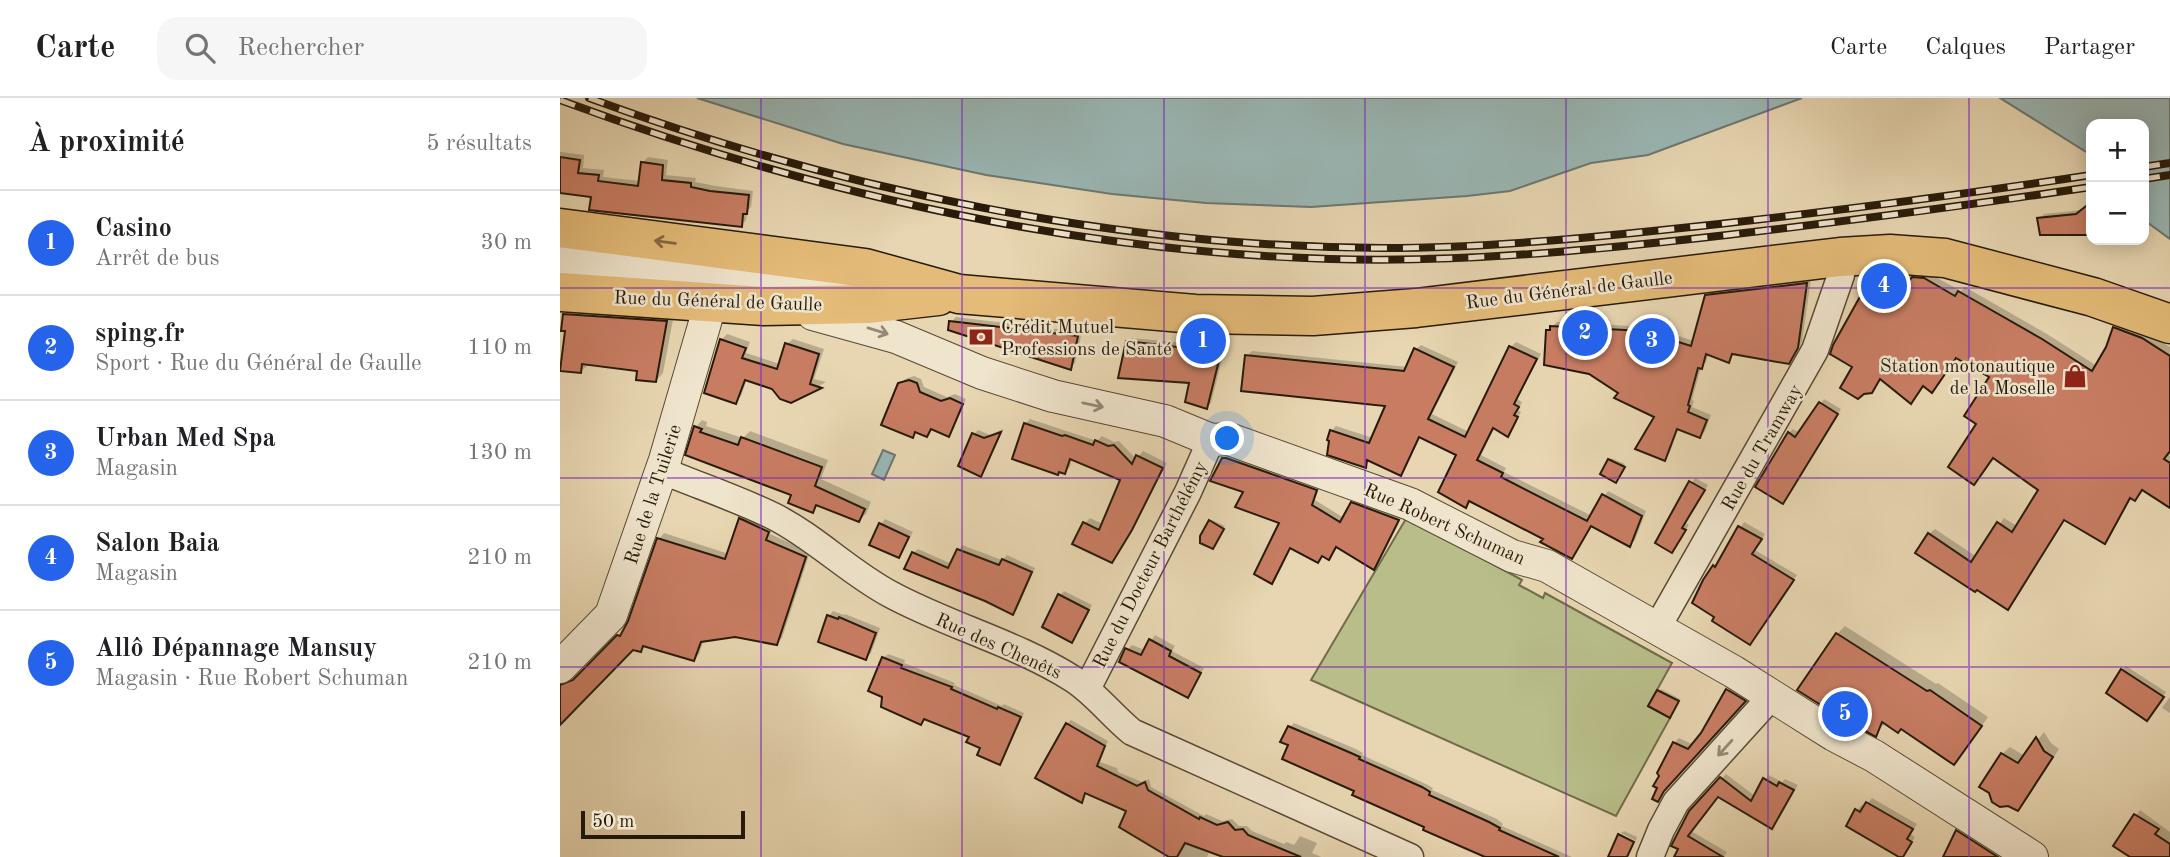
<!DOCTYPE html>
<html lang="fr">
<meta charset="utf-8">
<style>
body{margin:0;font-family:"Old Standard TT",serif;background:#f6f6f6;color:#202124}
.controls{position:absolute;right:21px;top:21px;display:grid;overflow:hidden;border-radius:14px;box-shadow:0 4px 18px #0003}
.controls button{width:63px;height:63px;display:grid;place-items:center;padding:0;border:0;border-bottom:2px solid #e0e0e0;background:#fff;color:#202124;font:35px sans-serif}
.scale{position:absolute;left:21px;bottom:18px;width:164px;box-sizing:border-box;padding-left:7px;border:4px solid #281a0a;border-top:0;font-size:19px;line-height:24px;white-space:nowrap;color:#281a0a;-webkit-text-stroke:5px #efe4cc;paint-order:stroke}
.you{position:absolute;left:668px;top:341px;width:24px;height:24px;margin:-18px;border:5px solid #fff;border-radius:50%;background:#1a73e8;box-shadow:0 0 0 10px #1a73e833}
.badge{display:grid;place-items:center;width:46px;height:46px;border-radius:50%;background:#2563eb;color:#fff;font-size:23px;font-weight:700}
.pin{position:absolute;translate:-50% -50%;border:4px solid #fff;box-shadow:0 2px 7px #0006}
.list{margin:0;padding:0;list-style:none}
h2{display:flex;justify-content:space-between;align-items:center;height:91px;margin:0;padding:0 28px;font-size:30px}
h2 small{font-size:23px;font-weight:400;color:#757577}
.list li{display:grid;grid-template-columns:46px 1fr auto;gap:21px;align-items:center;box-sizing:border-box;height:105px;padding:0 28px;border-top:2px solid #e0e0e0}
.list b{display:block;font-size:26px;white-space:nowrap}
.list p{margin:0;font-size:23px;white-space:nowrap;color:#757577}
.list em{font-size:23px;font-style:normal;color:#757577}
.icon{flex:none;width:38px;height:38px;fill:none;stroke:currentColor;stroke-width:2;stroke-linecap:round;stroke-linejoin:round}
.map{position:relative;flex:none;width:1610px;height:759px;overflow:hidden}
header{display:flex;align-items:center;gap:42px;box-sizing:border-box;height:98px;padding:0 35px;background:#fff;border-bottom:2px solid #e0e0e0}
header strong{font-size:33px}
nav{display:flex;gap:38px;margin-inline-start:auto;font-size:24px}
.search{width:490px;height:63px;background:#f6f6f6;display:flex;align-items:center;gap:18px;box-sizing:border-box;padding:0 24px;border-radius:21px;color:#757577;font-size:26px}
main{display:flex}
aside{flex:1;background:#fff}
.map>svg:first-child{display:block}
</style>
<header>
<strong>Carte</strong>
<div class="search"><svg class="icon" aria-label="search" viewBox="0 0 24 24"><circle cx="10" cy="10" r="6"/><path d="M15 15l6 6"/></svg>Rechercher</div>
<nav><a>Carte</a><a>Calques</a><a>Partager</a></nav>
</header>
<main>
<aside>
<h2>À proximité<small>5 résultats</small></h2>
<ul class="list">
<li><span class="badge">1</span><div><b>Casino</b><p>Arrêt de bus</p></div><em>30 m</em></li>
<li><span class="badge">2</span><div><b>sping.fr</b><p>Sport · Rue du Général de Gaulle</p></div><em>110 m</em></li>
<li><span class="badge">3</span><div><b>Urban Med Spa</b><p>Magasin</p></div><em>130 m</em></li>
<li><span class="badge">4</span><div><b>Salon Baia</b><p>Magasin</p></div><em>210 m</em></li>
<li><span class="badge">5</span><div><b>Allô Dépannage Mansuy</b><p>Magasin · Rue Robert Schuman</p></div><em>210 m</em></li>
</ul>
</aside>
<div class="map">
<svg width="1610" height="759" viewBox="0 0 1610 759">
<rect width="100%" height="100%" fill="#e7d6b1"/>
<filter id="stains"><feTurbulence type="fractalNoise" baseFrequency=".00286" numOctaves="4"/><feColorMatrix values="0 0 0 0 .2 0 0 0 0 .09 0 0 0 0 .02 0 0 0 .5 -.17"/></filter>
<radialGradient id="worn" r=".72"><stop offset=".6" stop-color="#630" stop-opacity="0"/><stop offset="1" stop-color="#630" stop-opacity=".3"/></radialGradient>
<!-- green -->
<path fill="#b8bd89" stroke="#706c4a" stroke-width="2" d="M847 419 962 482 959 487 983 500 985 495 1112 565 1088 608 1110 620 1056 718 751 582Z"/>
<!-- water -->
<g fill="#9ab7b5" stroke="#6c7871" stroke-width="2">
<path d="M137 0H1242L1088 57 1031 65 950 93 907 98 751 109 646 105 552 96 426 77 283 46Z"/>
<path d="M1440 0H1610V141L1584 122V26H1531V57Z"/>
<path d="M323 352 335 357 324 382 312 376Z"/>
</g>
<!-- shadow -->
<g fill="#0003">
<path d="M0 54 24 57 23 70 44 72 43 79 80 83 82 65 88 59 108 62 106 77 136 80 135 84 156 88 193 93 191 109 187 113 186 122 181 128 33 98 0 93Z"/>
<path d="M1531 105V136L1479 121 1484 116 1522 112Z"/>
<path d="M1338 173 1356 178 1359 175 1370 176 1401 193 1405 189 1487 236 1537 268 1554 230 1560 225 1587 235 1610 249V408L1583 391 1572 399 1550 438 1544 443 1505 421 1448 510 1369 436 1375 431 1417 459 1444 420 1457 428 1481 392 1418 326 1432 278 1397 258 1364 287 1356 298 1321 280 1311 293 1295 268 1313 180 1319 174Z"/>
<path d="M1251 181 1242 244 1233 259 1228 264 1174 255 1169 263 1149 255 1146 264 1141 269 1132 302 1134 303 1132 309 1151 317 1145 333 1140 338 1119 330 1109 356 1104 361 1096 318 1060 294 988 233 997 224 1089 229 1134 243 1146 198 1152 193Z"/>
<path d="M12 209 114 216 103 275 96 283 79 272 29 266 20 274 7 232 5 217Z"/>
<path d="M396 219 522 234 515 265 510 270 391 224Z"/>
<path d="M167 236 190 244 186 255 220 266 227 246 233 241 264 251 254 281 266 284 231 303 213 289 187 281 181 298 175 304 161 242Z"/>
<path d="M572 240 665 249 651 305 647 309 631 283 567 244Z"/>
<path d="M956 244 981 256 957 301 962 304 958 312 961 314 952 332 948 336 935 329 921 357 946 370 944 374 1032 418 1048 393 1086 413 1075 442 1070 447 1033 427 1012 459 985 440 911 402 906 408 899 356 861 338 845 371 840 376 810 361 805 368 769 342 772 332 776 328 813 340 828 307 687 258 692 253 848 269 856 251 861 247 898 264 872 316 909 334 951 249Z"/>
<path d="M354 278 361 281 364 289 387 299 395 296 406 301 393 332 389 337 373 330 367 337 357 333 353 338 340 286 345 281Z"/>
<path d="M1264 301 1281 311 1223 404 1229 335 1233 331 1240 335Z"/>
<path d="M470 321 537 343 542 338 554 344 559 343 576 361 583 353 607 365 576 425 551 463 525 425 530 420 543 426 562 381 512 360 510 369 504 374 465 326Z"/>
<path d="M142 322 147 324 146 328 183 340 190 333 268 362 261 381 311 404 306 416 299 422 259 406 253 413 233 396 128 356 136 329Z"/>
<path d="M443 331 425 372 421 377 414 336 418 332 430 337Z"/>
<path d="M668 356 760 388 755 402 784 420 796 401 842 417 818 465 814 469 777 448 769 459 763 456 758 463 731 449 715 479 722 424 685 393 663 361Z"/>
<path d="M1051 360 1065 366 1057 381 1042 376Z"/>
<path d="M1135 380 1148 387 1126 425 1129 427 1112 453 1097 445Z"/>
<path d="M186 416 213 428 210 436 250 454 222 540 217 545 175 537 144 541 139 556 134 561 86 547 80 552 73 550 0 624V587L5 582H13L20 577 65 533 99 441 104 435 169 456 181 421Z"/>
<path d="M325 421 353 434 339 458 321 426Z"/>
<path d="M652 422 665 428 656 444 650 423Z"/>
<path d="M1184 424 1205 436 1195 452 1237 477 1190 545 1154 469 1159 465Z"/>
<path d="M402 447 442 462 447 457 475 470 457 511 453 515 353 455 358 451 392 466Z"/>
<path d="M504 493 532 507 511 543 500 497Z"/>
<path d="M273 513 284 517 285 516 320 530 311 555 306 560 269 518Z"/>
<path d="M1285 528 1376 586 1378 585 1428 619 1401 657 1326 624 1316 636 1277 536Z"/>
<path d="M595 537 615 548 612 553 644 570 628 598 567 552 572 547 585 552Z"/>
<path d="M328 556 345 562 344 565 395 585 394 587 442 608 444 606 464 615 444 660 440 664 411 638 366 620 361 625 324 560Z"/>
<path d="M1566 568 1606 594 1591 617 1562 572Z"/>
<path d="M1172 587 1189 598 1109 687 1098 702 1114 645 1119 640 1134 647Z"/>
<path d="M1101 591 1120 601 1112 616 1090 608Z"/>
<path d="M1610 599V615L1602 610Z"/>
<path d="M511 622 548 643 540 664 557 670 558 674 582 684 589 681 591 689 644 718 646 716 662 723 672 721 679 728H687L692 733 724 746 727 744 734 747 740 738 757 745 752 755 761 759H668L650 752 647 759H612L569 712 527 694 521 703 507 626Z"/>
<path d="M734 625 796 651 803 655 802 657 866 686 873 690 872 692 937 721 943 726 942 728 1012 759H929L796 692 731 647 730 629Z"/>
<path d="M1484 634 1491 645 1499 651 1465 704 1458 711 1430 694 1442 656 1450 649 1465 658Z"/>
<path d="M1166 676 1195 698 1209 677 1222 684 1225 681 1238 687 1212 729 1158 697 1131 733 1167 754 1164 759H1116L1130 714Z"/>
<path d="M1312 700 1357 726 1351 736 1355 739 1342 759 1288 727 1297 712 1302 707 1305 709Z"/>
<path d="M1580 712 1610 734V759H1574L1556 747Z"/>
<path d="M1403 728 1430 746 1428 750 1399 732Z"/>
<path d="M1064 733 1077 739 1076 743 1061 735Z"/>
</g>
<!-- building -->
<g fill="#c87d63" stroke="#281a0a" stroke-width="2">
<path d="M0 59 20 62 18 75 39 77 38 83 78 88 81 64 103 67 102 82 131 85V89L150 93 189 97 187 116H183L182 129 29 112 31 99 0 95Z"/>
<path d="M1531 104V137H1480L1477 120 1516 116Z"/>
<path d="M1332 178 1350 182 1352 179 1364 180 1395 198 1398 193 1482 241 1532 273 1546 249 1553 229 1582 240 1610 258V353L1604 361 1610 365V410L1582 392 1575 403 1570 400 1545 446 1504 422 1448 512 1417 492 1415 494 1355 455 1368 435 1411 464 1437 424 1452 434 1478 392 1433 360 1414 387 1388 369 1416 326 1404 318 1429 279 1396 260 1372 295 1363 288 1351 306 1320 281 1312 295 1304 296 1298 301 1280 290 1292 269 1270 256 1273 247 1311 179Z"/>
<path d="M1247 185 1238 250 1229 266 1172 256 1169 265 1146 256 1142 271 1138 270 1128 307 1130 308 1128 314 1147 322 1140 340 1117 331 1105 363 1075 351 1094 319 1054 300 1058 295 1029 276 984 267 986 232H990V228L1084 233 1131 248 1145 197Z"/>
<path d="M3 216 107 223 96 284 76 282 77 273 22 266 21 275 0 273 5 233H1Z"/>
<path d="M389 223 518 238 511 272 388 232Z"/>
<path d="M160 241 186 250 182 260 217 271 225 245 259 256 250 286 262 290 231 305 220 301 212 291 185 282 176 306 144 295Z"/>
<path d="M566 243 661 254 647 311 625 304 629 285 558 280Z"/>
<path d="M949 248 977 261 954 306 959 309 954 317 958 319 948 339 933 330 917 362 943 375 941 379 1027 423 1042 396 1082 418 1070 449 1031 428 1012 461 980 444 983 441 909 403 906 410 878 394 896 357 859 339 841 378 807 362 806 370 767 357 769 343 767 342 770 332 809 345 825 308 681 293 685 257 844 273 854 250 894 269 868 321 905 339Z"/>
<path d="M349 282 357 285 360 294 381 303 390 300 403 306 389 339 371 331 367 339 355 334 353 340 321 327 338 285Z"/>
<path d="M1259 304 1278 316 1223 406 1195 389 1228 334 1235 339Z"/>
<path d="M464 325 502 338 505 337 533 347 535 342 548 348 554 347 572 366 576 357 603 370 572 432 552 465 512 446 523 424 539 432 560 382 510 361 505 376 499 374 498 377 452 361Z"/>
<path d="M134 328 142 331 140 334 178 347 181 339 262 369 255 388 305 411 299 424 256 407 253 415 228 405 231 397 125 357Z"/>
<path d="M441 334 421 379 398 368 412 335 424 340Z"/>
<path d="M662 360H666L757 392 752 407 780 424 791 404 839 422 814 472 776 449 769 462 762 458 758 465 730 450 712 486 694 476 719 425 675 409 683 394 650 383Z"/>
<path d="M1048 361 1065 369 1056 385 1040 376Z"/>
<path d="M1129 383 1145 392 1122 430 1126 432 1112 455 1095 445Z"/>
<path d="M179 420 209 434 206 442 246 459 217 547 175 539 141 544 134 563 83 548 81 554 73 552 0 627V587L13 582 57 537 60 538 68 523 97 440 165 461Z"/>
<path d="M649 422 664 431 653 451 640 445V438Z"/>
<path d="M319 425 349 439 339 460 309 447Z"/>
<path d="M1178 428 1202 441 1192 456 1234 482 1190 547 1152 523 1154 519 1132 505 1143 482 1153 467 1155 469Z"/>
<path d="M397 451 439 467 442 461 472 474 453 517 425 503 344 471 352 454 388 470Z"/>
<path d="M498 496 529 512 512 545 482 529Z"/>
<path d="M267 517 278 521 279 519 316 535 306 562 258 544Z"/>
<path d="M1276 535 1367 593 1370 592 1422 628 1394 667 1341 631 1338 635 1322 624 1316 639 1283 621 1237 592Z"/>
<path d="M589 541 611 553 609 558 641 575 628 600 559 564 565 550 581 557Z"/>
<path d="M322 559 342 567 341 570 392 589 391 591 437 611 438 609 461 619 440 667 417 657 420 650 406 644 409 639 364 621 361 627 321 609 322 599 308 593Z"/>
<path d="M1561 571 1604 599 1587 623 1546 595Z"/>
<path d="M1166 591 1186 603 1104 693 1098 704 1092 701 1097 690 1093 688 1099 678 1097 675 1113 644 1128 651 1141 635Z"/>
<path d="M1097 592 1119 603 1110 620 1088 608Z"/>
<path d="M506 625 545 648 537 668 577 688 585 684 588 692 639 721 640 719 657 727 668 724 675 732 683 731 688 737 741 759H663L625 745 617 759H609L559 729 566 713 525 695 522 705 475 680Z"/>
<path d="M728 628 791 655 800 659 799 661 862 689 870 694 869 697 929 724 940 730 939 732 999 759H925L863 732 864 729 792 697 794 693 722 661 728 647 720 644Z"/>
<path d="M1476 639 1484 653 1493 659 1458 713 1448 708 1440 709 1432 704 1429 695 1419 689 1441 655 1458 665Z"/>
<path d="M1160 679 1191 703 1203 680 1217 688 1219 684 1234 692 1212 731 1158 699 1128 738 1163 759H1114L1118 751 1111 748 1129 713Z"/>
<path d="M1306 704 1353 731 1347 741 1352 744 1343 759H1339L1286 728 1295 711 1300 714Z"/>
<path d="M1574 716 1599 731 1595 736 1610 746V759H1570L1553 748Z"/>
<path d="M1396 732 1438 759H1383Z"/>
<path d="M1058 736 1074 744 1067 759H1048Z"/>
</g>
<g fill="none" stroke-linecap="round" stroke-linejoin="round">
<!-- minor casing -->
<g stroke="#584934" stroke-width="29">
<g id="minor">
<path d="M101 372C139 388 179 401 215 419 256 440 289 474 330 496 389 528 456 545 513 581 535 595 552 618 572 634L850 759"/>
<path d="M1097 530 1255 252 1281 177 1280 159"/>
<path d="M527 591 628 394 651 342"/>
<path d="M1090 759 1101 732 1116 704 1211 599"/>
</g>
</g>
<!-- tertiary casing -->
<g stroke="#584934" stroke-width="34">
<g id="tertiary">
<path d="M253 216 336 239 422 275 493 298 605 323 651 342 669 341 850 406 952 458 987 468 1174 574 1274 637 1314 658 1472 759"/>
<path d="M0 569 51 517 105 362 151 204"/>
</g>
</g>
<!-- secondary casing -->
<g stroke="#281a0a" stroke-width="39">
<path id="secondary" d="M0 158 151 175 325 190"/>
</g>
<!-- primary casing -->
<g stroke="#281a0a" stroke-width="41">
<g id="primary">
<path d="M0 130 305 170 399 196 635 216 753 218 856 210 1280 159 1330 156 1385 160 1533 199 1610 226"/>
<path d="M0 194 204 208 307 206 378 198"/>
</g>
</g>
<!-- minor -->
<use href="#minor" stroke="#efe4cc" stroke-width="26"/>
<!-- tertiary -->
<use href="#tertiary" stroke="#efe4cc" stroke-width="32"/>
<!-- secondary -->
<use href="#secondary" stroke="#efe4cc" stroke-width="37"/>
<!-- primary -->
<use href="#primary" stroke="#e4bb78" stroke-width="38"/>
<!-- rail casing -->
<g stroke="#281a0a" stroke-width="8">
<g id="rail">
<path d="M29 0C279 92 556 149 823 150 935 150 1048 138 1159 126 1283 112 1407 96 1531 77"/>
<path d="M0 2C246 93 507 153 770 161 903 165 1035 152 1167 137 1289 123 1410 107 1531 89"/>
<path d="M1584 69 1610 65"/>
<path d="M1584 81 1610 77"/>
</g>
</g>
<!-- rail -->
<use href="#rail" stroke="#efe4cc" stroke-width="5" stroke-dasharray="16" stroke-linecap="butt"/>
</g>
<!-- one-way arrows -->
<defs><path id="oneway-shaft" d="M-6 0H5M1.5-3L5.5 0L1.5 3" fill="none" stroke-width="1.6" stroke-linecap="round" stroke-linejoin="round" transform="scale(1.75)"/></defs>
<use stroke="#866a41" href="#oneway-shaft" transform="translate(105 144) rotate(-172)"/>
<g stroke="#958975">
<use href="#oneway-shaft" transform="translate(318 233) rotate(17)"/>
<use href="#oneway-shaft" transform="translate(533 307) rotate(12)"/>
<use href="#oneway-shaft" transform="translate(1165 650) rotate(132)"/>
</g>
<!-- grid -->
<path fill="none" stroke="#7b2cbf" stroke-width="2" stroke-opacity="0.55" d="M201 0V759M402 0V759M604 0V759M805 0V759M1006 0V759M1208 0V759M1409 0V759M0 190H1610M0 380H1610M0 569H1610"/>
<!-- icons -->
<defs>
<g id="bank-bare" transform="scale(1.89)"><path d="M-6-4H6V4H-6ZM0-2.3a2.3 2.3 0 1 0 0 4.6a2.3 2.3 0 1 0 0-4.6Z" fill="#8f2418" stroke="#efe4cc" stroke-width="2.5" paint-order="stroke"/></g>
<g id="shop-bare" transform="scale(1.89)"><path d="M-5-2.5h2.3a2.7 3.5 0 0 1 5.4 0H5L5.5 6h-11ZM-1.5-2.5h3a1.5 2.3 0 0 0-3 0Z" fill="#8f2418" stroke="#efe4cc" stroke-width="2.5" paint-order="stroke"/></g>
</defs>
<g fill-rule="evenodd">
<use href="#bank-bare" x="421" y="239"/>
<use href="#shop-bare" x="1515" y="278"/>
</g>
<g text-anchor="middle" stroke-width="5" stroke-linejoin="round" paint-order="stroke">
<!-- street labels -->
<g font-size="19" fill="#281a0a" stroke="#efe4cc">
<text transform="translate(1009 191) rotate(-7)" y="7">Rue du Général de Gaulle</text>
<text transform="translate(158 202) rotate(2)" y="7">Rue du Général de Gaulle</text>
<text transform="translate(1201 349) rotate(-60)" y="7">Rue du Tramway</text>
<text transform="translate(92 396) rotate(-72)" y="7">Rue de la Tuilerie</text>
<text transform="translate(885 425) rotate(24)" y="7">Rue Robert Schuman</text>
<text transform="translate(589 466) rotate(-63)" y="7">Rue du Docteur Barthélémy</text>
<text transform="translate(439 547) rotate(24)" y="7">Rue des Chenêts</text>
</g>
<!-- poi labels -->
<g font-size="19" fill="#281a0a" stroke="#efe4cc" text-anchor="start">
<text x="441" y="235">Crédit Mutuel<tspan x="441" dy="22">Professions de Santé</tspan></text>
<text x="1495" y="274" text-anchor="end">Station motonautique<tspan x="1495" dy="22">de la Moselle</tspan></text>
</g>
</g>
<rect width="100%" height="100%" filter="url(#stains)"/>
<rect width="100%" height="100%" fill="url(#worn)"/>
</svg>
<div class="controls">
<button>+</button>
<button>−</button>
</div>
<div class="scale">50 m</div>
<div class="you"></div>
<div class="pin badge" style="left:643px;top:243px">1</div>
<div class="pin badge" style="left:1025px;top:235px">2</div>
<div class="pin badge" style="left:1092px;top:243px">3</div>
<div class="pin badge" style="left:1324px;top:188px">4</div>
<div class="pin badge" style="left:1285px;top:616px">5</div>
</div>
</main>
